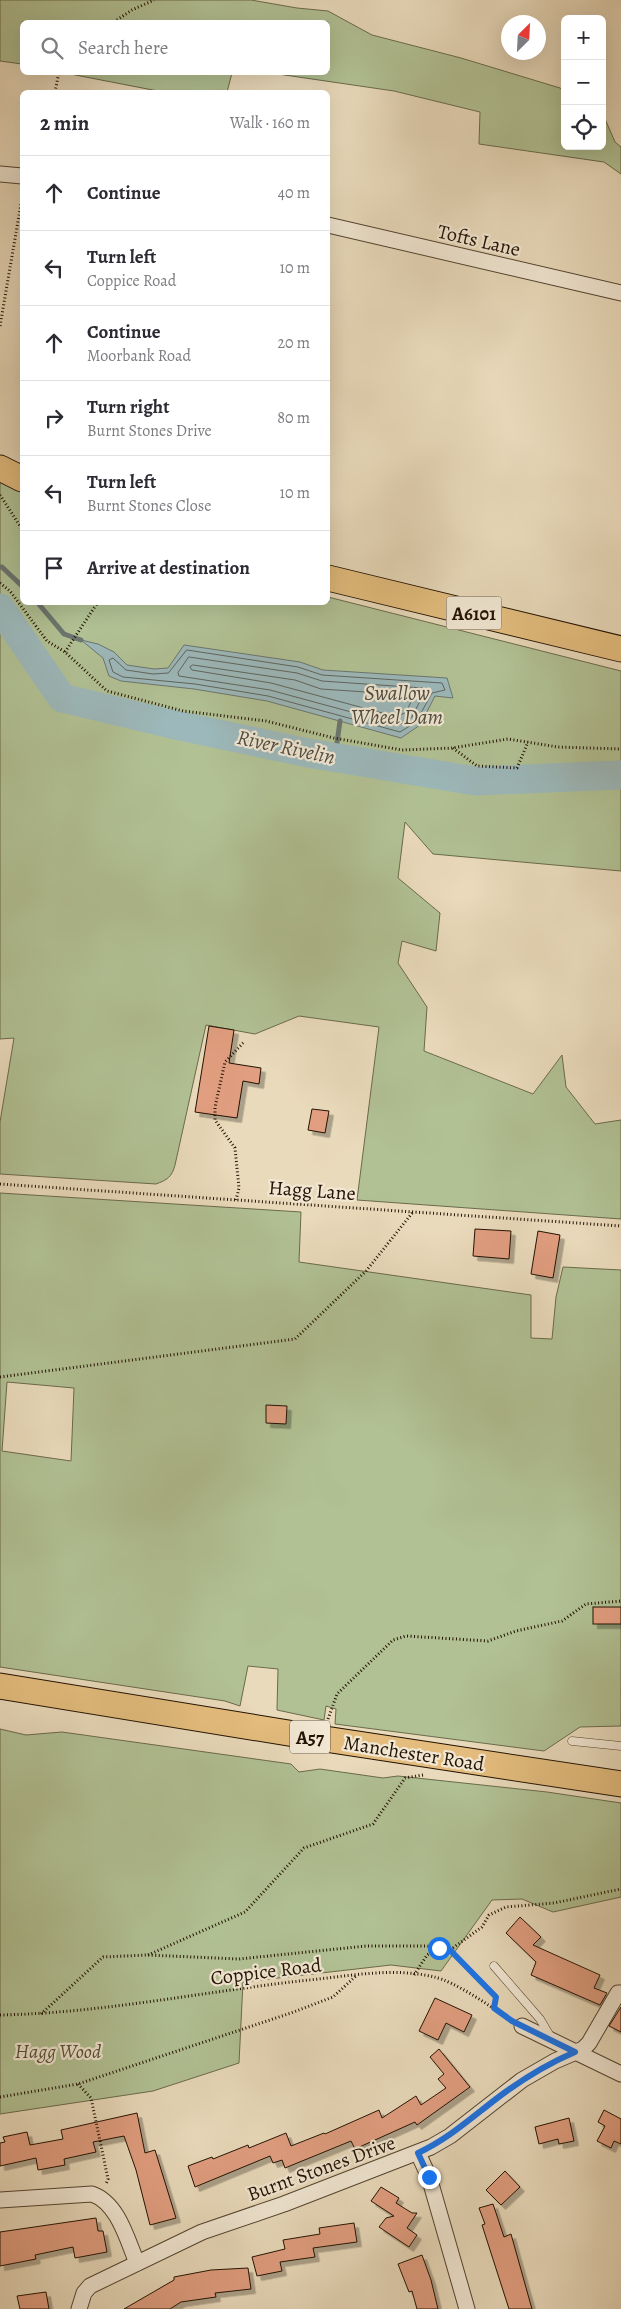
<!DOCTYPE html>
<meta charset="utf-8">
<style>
body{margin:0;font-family:Alegreya,serif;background:#f7f7f7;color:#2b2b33}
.controls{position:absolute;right:15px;top:15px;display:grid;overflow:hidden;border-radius:8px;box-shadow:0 5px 20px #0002}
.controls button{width:45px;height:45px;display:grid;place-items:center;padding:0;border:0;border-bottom:1px solid #e1e1e2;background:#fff;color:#2b2b33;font:25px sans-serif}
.compass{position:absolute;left:501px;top:15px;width:45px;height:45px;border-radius:50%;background:#fff;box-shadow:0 5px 20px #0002;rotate:24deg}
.stop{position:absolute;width:15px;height:15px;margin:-11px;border:4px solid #1a73e8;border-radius:50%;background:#fff}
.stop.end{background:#1a73e8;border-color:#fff;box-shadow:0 1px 5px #0008}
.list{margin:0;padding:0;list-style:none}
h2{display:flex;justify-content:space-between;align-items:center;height:65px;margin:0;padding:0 20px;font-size:21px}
h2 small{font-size:16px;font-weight:400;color:#7c7c81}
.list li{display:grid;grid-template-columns:32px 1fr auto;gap:15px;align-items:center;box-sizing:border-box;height:75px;padding:0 20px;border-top:1px solid #e1e1e2}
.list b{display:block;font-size:19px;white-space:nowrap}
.list p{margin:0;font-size:16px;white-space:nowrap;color:#7c7c81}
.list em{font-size:16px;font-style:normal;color:#7c7c81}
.icon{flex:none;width:28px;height:28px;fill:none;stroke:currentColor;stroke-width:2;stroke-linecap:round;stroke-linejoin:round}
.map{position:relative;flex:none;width:621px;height:2309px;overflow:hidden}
.search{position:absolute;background:#fff;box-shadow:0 5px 20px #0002;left:20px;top:20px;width:310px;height:55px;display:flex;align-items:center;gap:12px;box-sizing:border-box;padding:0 18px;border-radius:8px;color:#7c7c81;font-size:19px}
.panel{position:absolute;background:#fff;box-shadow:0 5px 20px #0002;left:20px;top:90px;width:310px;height:515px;border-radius:8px}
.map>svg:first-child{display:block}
</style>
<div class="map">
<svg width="621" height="2309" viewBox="0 0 621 2309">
<defs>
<filter id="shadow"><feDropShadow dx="4.5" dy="4.5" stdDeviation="0" flood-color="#0004"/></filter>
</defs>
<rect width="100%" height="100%" fill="#e9dabb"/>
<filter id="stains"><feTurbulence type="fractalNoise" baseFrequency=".004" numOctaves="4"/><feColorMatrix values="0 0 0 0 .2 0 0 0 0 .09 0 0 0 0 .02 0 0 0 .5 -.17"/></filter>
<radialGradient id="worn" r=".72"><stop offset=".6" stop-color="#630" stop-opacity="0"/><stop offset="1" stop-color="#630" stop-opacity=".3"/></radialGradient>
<!-- green -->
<g fill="#b1c194" stroke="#6a6a4b" fill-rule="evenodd">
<path d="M0 0H251L297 8 328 11 372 35 461 58 560 88 565 91V146H602V112L615 142 621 147V174L604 162 479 144 480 112 394 91 271 73 328 72V22H22V64L0 61Z"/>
<path d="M65 73 232 72V73L227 92H163Z"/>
<path d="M0 477 22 487V602H328V597L621 671V871L433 854 405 822 398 878 440 913 436 951 402 941 398 963 427 1007 424 1051 533 1094 562 1055 566 1087 595 1124 621 1120V1219L357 1200 379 1027 299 1016 255 1034 206 1025 175 1165C172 1177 167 1180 156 1184L0 1174V1122L14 1038 0 1039Z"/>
<path d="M0 1193 301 1212 299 1262 531 1295V1338L552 1339 556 1297 563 1267 621 1270V1726L580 1727 544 1751 335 1724 336 1709 326 1706 324 1720 277 1710 278 1669 248 1666 240 1706 225 1701 0 1667ZM7 1382 74 1388 71 1461 2 1451Z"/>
<path d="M0 1729 26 1735 62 1732 291 1764 299 1772 320 1769 383 1778 398 1776 547 1792 621 1803V1897L553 1912 522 1899 492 1900 441 1971 391 1965 243 1982 239 2063 153 2091 0 2114Z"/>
</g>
<!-- water -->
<path fill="#9cb8ba" stroke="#6b7670" d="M81 640 98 644 114 652 127 665 154 669 168 668 184 645 300 662 323 670 447 678 453 698 435 696 420 725 401 738 267 701 194 689 121 681 109 676 103 658Z"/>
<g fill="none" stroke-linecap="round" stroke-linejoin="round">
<!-- shore -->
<g stroke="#5f655e" stroke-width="1">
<path d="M187 650 298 667 322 675 442 683 445 690 432 693 416 722 400 732 268 696 195 684 123 677 113 672 109 660 113 658 126 670 153 674 168 673Z"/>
<path d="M189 657 297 673 322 681 423 688 425 691 412 717 399 725 270 690 179 676 178 673Z"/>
<path d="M193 665 295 680 321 689 411 695 413 698 406 712 397 717 271 683 192 670 190 667Z"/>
</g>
<!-- stream -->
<g stroke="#6b7670" stroke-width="5">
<path d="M0 567H2L22 586"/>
<path d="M37 602 64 634 81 640"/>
<path d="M335 757 340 721"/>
</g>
<!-- river -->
<path stroke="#9cb8ba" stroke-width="29" d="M0 608 62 698 171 724 308 753 475 781 621 775"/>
</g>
<!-- building -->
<g fill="#e19e80" stroke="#221202" filter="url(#shadow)">
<path d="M209 1026 234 1030 229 1063 261 1068 259 1084 243 1081 237 1118 195 1112Z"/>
<path d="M312 1109 329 1111 325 1133 308 1130Z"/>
<path d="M475 1229 511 1231 509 1259 473 1256Z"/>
<path d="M538 1231 560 1235 553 1278 531 1274Z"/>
<path d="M266 1405 287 1406 286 1424 266 1423Z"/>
<rect x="593" y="1607" width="28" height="17"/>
<path d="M520 1917 541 1937 533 1945 600 1975 594 1988 607 1993 600 2005 531 1975 536 1962 506 1933Z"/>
<path d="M435 1998 472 2015 464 2032 446 2023 438 2040 419 2031Z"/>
<path d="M621 2007V2032L609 2026Z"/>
<path d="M439 2049 470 2087 417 2125 415 2122 355 2149 351 2141 285 2168 282 2160 273 2163 270 2156 195 2187 188 2166 212 2157 213 2159 248 2145 249 2148 286 2133 291 2146 324 2133 325 2134 379 2110 382 2118 416 2096 421 2105 446 2088 438 2079 444 2074 430 2057Z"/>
<path d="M604 2110 621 2119V2144L614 2141 611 2148 597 2141 605 2126 598 2122Z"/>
<path d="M137 2113 145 2153 155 2150 176 2218 150 2225 136 2170 124 2136 93 2142 96 2152 64 2159 65 2165 38 2170 36 2158 0 2166V2143L5 2142 3 2137 27 2132 30 2145 63 2139 61 2130Z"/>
<path d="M569 2118 574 2141 559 2144 558 2139 539 2144 535 2127Z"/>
<path d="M505 2171 520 2187 501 2205 486 2190Z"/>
<path d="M381 2187 399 2198 396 2203 412 2213H417L407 2228 417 2235 409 2247 379 2227 386 2218 394 2216 371 2201Z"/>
<path d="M493 2204 504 2237 511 2234 532 2309H509L482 2225 485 2224 479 2208Z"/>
<path d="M96 2218 98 2231H103L107 2252 75 2258 73 2247 35 2255 36 2259 0 2266V2232Z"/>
<path d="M354 2223 357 2242 313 2248 315 2257 280 2262 282 2271 257 2276 252 2257 285 2249 283 2240 320 2234 319 2228Z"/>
<path d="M422 2255 431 2280 438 2309H417L412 2291 409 2292 398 2264Z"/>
<path d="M248 2268 251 2289 215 2293 216 2297 181 2302 170 2309H124L174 2280V2277L211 2270Z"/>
<path d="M46 2292 49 2309H20L17 2296Z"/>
</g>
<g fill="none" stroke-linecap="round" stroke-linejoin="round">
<!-- lane casing -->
<g stroke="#544430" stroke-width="9">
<g id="lane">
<path d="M572 1741 621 1746"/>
<path d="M494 1966 540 2019 550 2036"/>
</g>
</g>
<!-- street casing -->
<g stroke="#544430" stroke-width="17">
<g id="street">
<path d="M0 174 22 176"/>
<path d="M328 225 621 293"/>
<path d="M522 2026 621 2074"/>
<path d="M418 2153 429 2177 467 2309"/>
<path d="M0 2200 92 2194C118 2203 127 2239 137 2263"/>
<path d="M79 2309 84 2293 90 2286 202 2232 284 2204 431 2147 450 2136 522 2080 555 2061 583 2049 589 2043 618 1993H621"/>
</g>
</g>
<!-- primary casing -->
<g stroke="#221202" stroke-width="27">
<g id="primary">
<path d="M0 468 22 479"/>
<path d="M328 578 621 649"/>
<path d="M0 1686 325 1739 621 1784"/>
</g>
</g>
<!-- path -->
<g stroke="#221202" stroke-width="3" stroke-dasharray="1 2.5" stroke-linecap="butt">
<path d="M114 22 132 10 154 0"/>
<path d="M55 92 59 72"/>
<path d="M0 326 22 198"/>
<path d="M0 495 22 529"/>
<path d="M0 583 10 591 47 641 65 652 107 691 183 711 266 721 334 738 402 750 452 748 508 739 558 747 621 749"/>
<path d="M65 652 98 602"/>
<path d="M453 748 477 766 517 768 528 742"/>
<path d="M0 1184 621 1226"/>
<path d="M236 1200 239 1188 235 1148 215 1120V1107L225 1062 244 1042"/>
<path d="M0 1377 295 1339 366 1271 413 1212"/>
<path d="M328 1719 337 1694 393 1640 406 1636 488 1641 516 1631 562 1621 586 1604 621 1601"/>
<path d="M148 1955 245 1912 304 1848 373 1824 405 1778 423 1775"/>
<path d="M414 1975 427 1955 438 1948"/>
<path d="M494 2008 496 1997 450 1950 482 1927 489 1915 506 1907 554 1903 621 1889"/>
<path d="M41 2014 103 1957 147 1955 239 1959 366 1946H427L450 1950"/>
<path d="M0 2015C104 2013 206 1991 309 1980 350 1976 394 1967 434 1977 454 1981 492 2007 510 2020"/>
<path d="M78 2084 91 2098 108 2179 106 2184"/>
<path d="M0 2097 78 2084 291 2013 333 1997 357 1975"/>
</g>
<!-- lane -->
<use href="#lane" stroke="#f1e7d3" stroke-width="8"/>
<!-- street -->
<use href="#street" stroke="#f1e7d3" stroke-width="15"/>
<!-- primary -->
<use href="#primary" stroke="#e4bd7e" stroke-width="25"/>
</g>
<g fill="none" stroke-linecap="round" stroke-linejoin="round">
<!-- route -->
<path stroke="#1a73e8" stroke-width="6" d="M429 2177 418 2153C448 2139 470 2119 496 2099 521 2080 547 2064 575 2052L512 2021 494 2008 496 1997 450 1950 439 1948"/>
</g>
<g text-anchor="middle" stroke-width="4.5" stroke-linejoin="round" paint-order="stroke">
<!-- shield labels -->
<g fill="#f1e7d3" stroke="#605241" stroke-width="1">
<rect x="446.5" y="596.5" width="55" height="33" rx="4"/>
<rect x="290" y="1720.5" width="40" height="33" rx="4"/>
</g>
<g font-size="19" font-weight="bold" fill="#221202">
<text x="474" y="620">A6101</text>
<text x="310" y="1744">A57</text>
</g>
<!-- street labels -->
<g font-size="20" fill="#221202" stroke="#f1e7d3">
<text transform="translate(479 240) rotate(13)" y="7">Tofts Lane</text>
<text transform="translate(312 1190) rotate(4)" y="7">Hagg Lane</text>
<text transform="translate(414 1753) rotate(9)" y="7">Manchester Road</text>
<text transform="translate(266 1971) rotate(-7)" y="7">Coppice Road</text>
<text transform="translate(321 2168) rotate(-20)" y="7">Burnt Stones Drive</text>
</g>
<!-- park labels -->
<g font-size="20" font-style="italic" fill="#544f35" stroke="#f1e7d3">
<text x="58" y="2058">Hagg Wood</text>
</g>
<!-- water labels -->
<g font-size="21" font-style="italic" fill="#4d4c42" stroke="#f1e7d3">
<text x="397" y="700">Swallow<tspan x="397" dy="24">Wheel Dam</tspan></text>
<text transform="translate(286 747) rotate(12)" y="7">River Rivelin</text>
</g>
</g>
<rect width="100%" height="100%" filter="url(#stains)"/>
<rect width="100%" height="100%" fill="url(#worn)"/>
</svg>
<div class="controls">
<button>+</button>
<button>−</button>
<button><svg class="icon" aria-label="locate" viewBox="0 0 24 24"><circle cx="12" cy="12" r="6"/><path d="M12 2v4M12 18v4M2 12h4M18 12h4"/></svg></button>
</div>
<svg class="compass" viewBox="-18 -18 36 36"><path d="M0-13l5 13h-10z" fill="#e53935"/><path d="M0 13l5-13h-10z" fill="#7c7c81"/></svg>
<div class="stop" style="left:439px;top:1948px"></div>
<div class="stop end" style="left:429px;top:2177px"></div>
<div class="search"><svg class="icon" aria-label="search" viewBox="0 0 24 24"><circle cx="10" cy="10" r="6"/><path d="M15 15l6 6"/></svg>Search here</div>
<section class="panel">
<h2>2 min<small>Walk · 160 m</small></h2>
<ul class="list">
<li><svg class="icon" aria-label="ahead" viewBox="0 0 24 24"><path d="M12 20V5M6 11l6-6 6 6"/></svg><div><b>Continue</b></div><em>40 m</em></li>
<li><svg class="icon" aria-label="left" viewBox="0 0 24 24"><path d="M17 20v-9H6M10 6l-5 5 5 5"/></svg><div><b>Turn left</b><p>Coppice Road</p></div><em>10 m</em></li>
<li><svg class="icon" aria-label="ahead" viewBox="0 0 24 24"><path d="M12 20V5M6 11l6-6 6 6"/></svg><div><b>Continue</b><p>Moorbank Road</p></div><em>20 m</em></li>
<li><svg class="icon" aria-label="right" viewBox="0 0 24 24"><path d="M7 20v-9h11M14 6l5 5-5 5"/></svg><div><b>Turn right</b><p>Burnt Stones Drive</p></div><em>80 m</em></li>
<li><svg class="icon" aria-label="left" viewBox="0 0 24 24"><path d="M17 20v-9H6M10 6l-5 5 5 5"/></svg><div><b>Turn left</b><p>Burnt Stones Close</p></div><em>10 m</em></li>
<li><svg class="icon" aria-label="arrive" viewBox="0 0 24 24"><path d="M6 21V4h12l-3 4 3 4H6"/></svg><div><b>Arrive at destination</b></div></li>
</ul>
</section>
</div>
